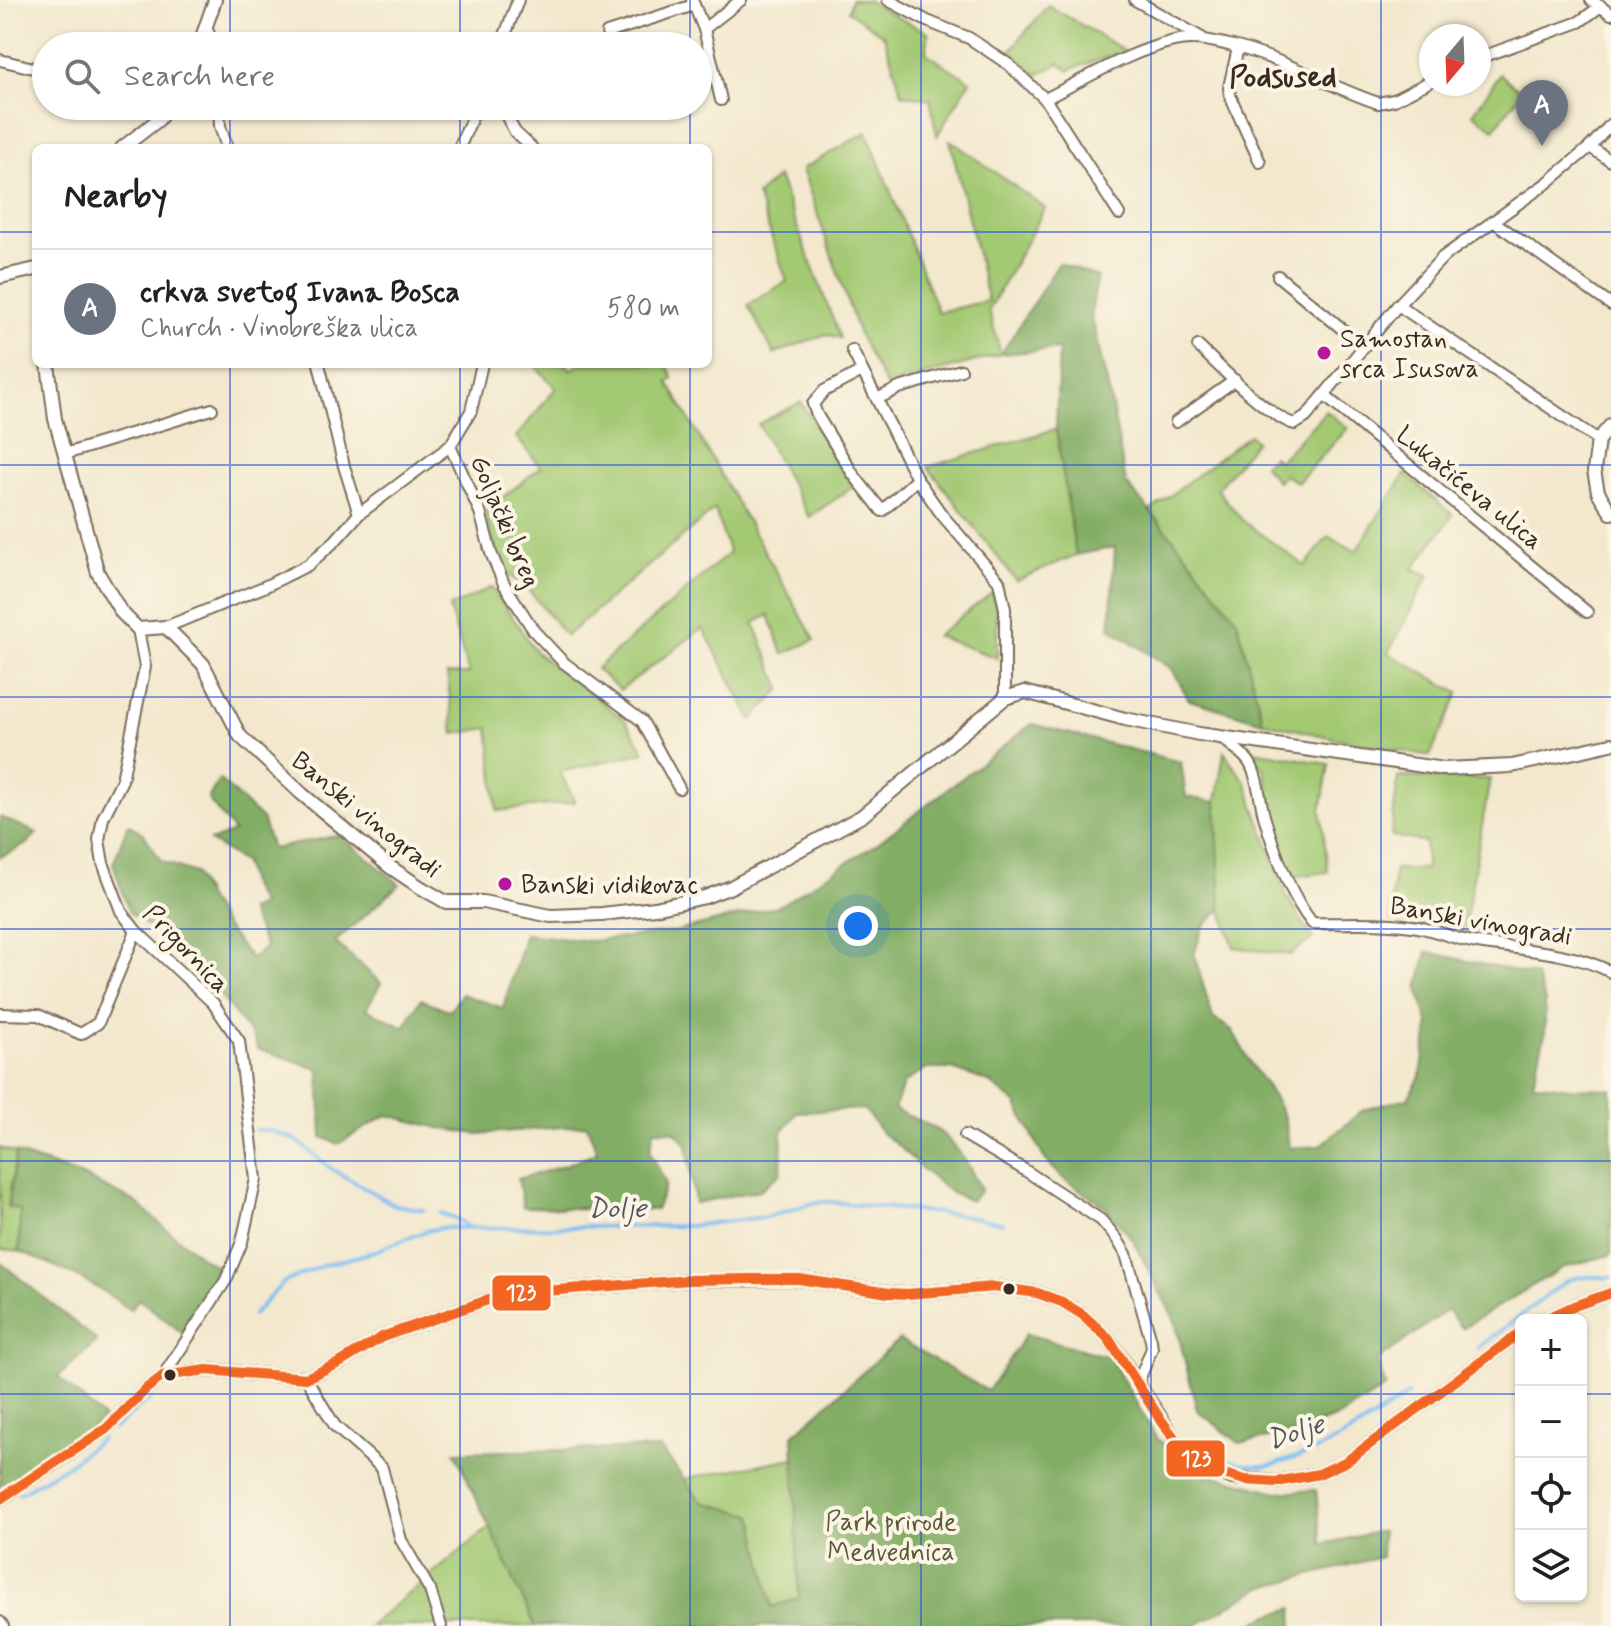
<!DOCTYPE html>
<meta charset="utf-8">
<style>
body{margin:0;font-family:Mynerve,sans-serif;background:#f2f2f2;color:#222}
.controls{position:absolute;right:24px;bottom:24px;display:grid;overflow:hidden;border-radius:12px;box-shadow:0 2px 6px #0004}
.controls button{width:72px;height:72px;display:grid;place-items:center;padding:0;border:0;border-bottom:2px solid #e0e0e0;background:#fff;color:#222;font:40px sans-serif}
.compass{position:absolute;left:1419px;top:24px;width:72px;height:72px;border-radius:50%;background:#fff;box-shadow:0 2px 6px #0004;rotate:199deg}
.you{position:absolute;left:858px;top:926px;width:28px;height:28px;margin:-20px;border:6px solid #fff;border-radius:50%;background:#1a73e8;box-shadow:0 0 0 12px #1a73e833}
.badge{display:grid;place-items:center;width:52px;height:52px;border-radius:50%;background:#0f766e;color:#fff;font-size:26px;font-weight:700}
.pin{position:absolute;translate:-50% -66px;filter:drop-shadow(0 2px 4px #0008)}
.pin::after{content:'';position:absolute;top:42px;width:28px;height:24px;background:inherit;clip-path:polygon(0 0,100% 0,50% 100%)}
.list{margin:0;padding:0;list-style:none}
h2{display:flex;justify-content:space-between;align-items:center;height:104px;margin:0;padding:0 32px;font-size:34px}
h2 small{font-size:26px;font-weight:400;color:#767676}
.list li{display:grid;grid-template-columns:52px 1fr auto;gap:24px;align-items:center;box-sizing:border-box;height:120px;padding:0 32px;border-top:2px solid #e0e0e0}
.list b{display:block;font-size:30px;white-space:nowrap}
.list p{margin:0;font-size:26px;white-space:nowrap;color:#767676}
.list em{font-size:26px;font-style:normal;color:#767676}
.icon{flex:none;width:44px;height:44px;fill:none;stroke:currentColor;stroke-width:2;stroke-linecap:round;stroke-linejoin:round}
.map{position:relative;flex:none;width:1611px;height:1626px;overflow:hidden}
.search{position:absolute;background:#fff;box-shadow:0 2px 6px #0004;left:32px;top:32px;width:680px;height:88px;display:flex;align-items:center;gap:20px;box-sizing:border-box;padding:0 28px;border-radius:44px;color:#767676;font-size:30px}
.panel{position:absolute;background:#fff;box-shadow:0 2px 6px #0004;left:32px;top:144px;width:680px;height:224px;border-radius:12px}
.map>svg:first-child{display:block}
</style>
<div class="map">
<svg width="1611" height="1626" viewBox="0 0 1611 1626">
<rect width="100%" height="100%" fill="#fcf5e5"/>
<filter id="ink" filterUnits="userSpaceOnUse"><feTurbulence type="fractalNoise" baseFrequency=".0125" numOctaves="2"/><feDisplacementMap in="SourceGraphic" scale="16" xChannelSelector="R" yChannelSelector="G"/><feConvolveMatrix kernelMatrix="1 2 1 2 8 2 1 2 1" color-interpolation-filters="sRGB"/></filter>
<filter id="wash" filterUnits="userSpaceOnUse"><feTurbulence type="fractalNoise" baseFrequency=".006" numOctaves="4" result="noise"/><feDisplacementMap in="SourceGraphic" scale="32" xChannelSelector="R" yChannelSelector="G"/><feGaussianBlur stdDeviation="1.8" result="paint"/><feColorMatrix in="noise" values="0 0 0 0 0 0 0 0 0 0 0 0 0 0 0 0 0 1.4 0 .05"/><feComposite in="paint" operator="in"/></filter>
<g filter="url(#wash)">
<rect width="100%" height="100%" fill="#f3e8ce"/>
<!-- green -->
<g fill="#a3c973" stroke="#6f7a48" stroke-width="2">
<path d="M851 0H868L874 5 929 33 926 53 970 81 937 136 930 99 902 94 884 36 848 11Z"/>
<path d="M1048 5 1125 51 1068 70 1060 63 1037 75 1010 51Z"/>
<path d="M1500 74 1522 92 1494 129 1473 114Z"/>
<path d="M867 132 938 312 988 301 950 140 1045 208 989 310 1001 354 886 386 859 335 802 169Z"/>
<path d="M778 177 840 338 826 334 774 354 748 305 787 281 757 195Z"/>
<path d="M533 364H566L571 370 580 364H667L673 379 668 382 815 640 783 654 769 615 754 623 781 689 752 720 703 628 620 690 596 669 729 553 715 509 566 636 527 588 503 571 484 512 541 467 516 437 556 388Z"/>
<path d="M801 402 853 487 809 517 758 424Z"/>
<path d="M1326 411 1348 428 1298 482 1284 475 1278 482 1263 465 1273 456 1279 461Z"/>
<path d="M1056 429 1076 555 1016 581 928 467Z"/>
<path d="M1249 435 1256 441 1217 489 1243 521 1305 566 1328 536 1356 551 1405 474 1453 515 1413 569 1429 575 1388 653 1459 693 1430 756 1342 740 1263 722 1237 620 1181 548 1150 511Z"/>
<path d="M492 587 537 653 625 720 645 752 560 772 575 802 497 811 489 728 454 734 447 674H469L449 608Z"/>
<path d="M993 592 997 614V658L936 636Z"/>
<path d="M1243 749 1329 764 1321 810 1328 872 1291 877 1276 828 1264 768Z"/>
<path d="M1224 752 1246 783 1287 897 1313 938 1290 955 1234 947 1221 909 1216 802Z"/>
<path d="M1398 777 1490 779 1463 936 1389 921 1395 869H1426L1425 842 1391 836Z"/>
<path d="M0 1148 16 1153 8 1207 20 1210 19 1251 0 1249Z"/>
<path d="M873 1443 1002 1626H369L508 1512Z"/>
</g>
<!-- forest -->
<g fill="#82ad65" stroke="#5e6c42" stroke-width="2">
<path d="M1059 263 1097 277 1091 314 1110 396 1126 483 1181 548 1237 620 1263 722 1189 700 1172 669 1110 628 1115 547 1076 555 1056 429 1059 349 1001 354Z"/>
<path d="M1032 724 1181 762 1186 797 1216 802 1221 909 1203 927 1194 955 1213 1018 1232 1030 1251 1064 1269 1089 1284 1117 1290 1148 1320 1146 1363 1110 1408 1098 1421 1075 1429 1024 1418 988 1427 952 1536 976 1545 1001V1034L1533 1083 1570 1088 1611 1089V1255L1564 1267 1462 1328 1447 1310 1377 1361 1386 1387 1338 1417 1290 1434 1239 1443 1197 1410 1175 1321 1133 1240 1104 1206 1061 1177 1044 1158 1016 1103 989 1082 952 1069H925L904 1083 894 1109C908 1117 927 1122 940 1132 959 1147 971 1169 981 1190L971 1201 951 1193 921 1168 901 1148 882 1133 864 1109 797 1112 782 1132 781 1173 760 1190 695 1203 687 1144 674 1131 654 1130 650 1151 666 1184 656 1210 523 1207 518 1179 560 1167 597 1152 587 1125 477 1134 444 1129 387 1115 338 1144 322 1137 319 1069 258 1049 252 1036 216 990 179 950 129 912 113 864 128 824 144 834 161 861 195 873C209 906 227 932 251 958L266 948 249 910 261 905 250 884 244 863 210 841 234 832 208 799 219 779 262 819 272 849 339 835 400 884 335 942 381 983 366 1009 404 1027 421 999 450 1011 461 994 503 1008 525 934 590 941 673 932 779 906 879 842Z"/>
<path d="M0 817 37 833 25 845 0 857Z"/>
<path d="M16 1153 82 1176 136 1202 166 1229 203 1258 226 1272 185 1335 139 1299 130 1310C94 1282 60 1268 19 1251L20 1210 8 1207Z"/>
<path d="M0 1262 97 1341 58 1377 103 1418 70 1448 0 1491Z"/>
<path d="M1026 1334 1110 1357 1157 1439 1208 1474 1277 1492 1316 1490 1322 1544 1382 1531 1381 1557 1260 1588 1195 1626H535L455 1452 660 1448 702 1502 753 1515 772 1607 799 1598 793 1435 899 1340 988 1391Z"/>
<path d="M1293 1608 1294 1626H1246L1267 1616Z"/>
</g>
<g fill="none" stroke-linecap="round" stroke-linejoin="round">
<!-- stream -->
<g stroke="#7dbef2" stroke-width="4">
<path d="M256 1130 271 1131 296 1140 333 1170 395 1205 424 1210"/>
<path d="M440 1213 455 1218 469 1227"/>
<path d="M253 1315 284 1282 324 1265 370 1253 426 1231 440 1228 688 1226 765 1217 817 1202H831L959 1215 1002 1223"/>
<path d="M1478 1348 1566 1281C1580 1274 1596 1278 1611 1277"/>
<path d="M114 1429 151 1398"/>
<path d="M1189 1439C1211 1453 1232 1465 1258 1466 1268 1467 1278 1463 1288 1460 1333 1448 1370 1420 1408 1395"/>
<path d="M19 1494 68 1465 101 1439"/>
</g>
</g>
</g>
<g filter="url(#ink)">
<g fill="none" stroke-linecap="round" stroke-linejoin="round">
<!-- minor casing -->
<g stroke="#7b6c5c" stroke-width="14">
<g id="minor">
<path d="M692 0 704 29 721 100"/>
<path d="M888 0 927 21 969 38 1008 64 1045 99 1119 214"/>
<path d="M1135 0 1202 38"/>
<path d="M1591 0 1611 14"/>
<path d="M206 28 215 46"/>
<path d="M704 29 741 0"/>
<path d="M607 33 694 5"/>
<path d="M501 46 518 0"/>
<path d="M1238 48 1229 87 1230 96 1260 162"/>
<path d="M1479 58 1579 22 1601 6"/>
<path d="M0 60 46 71"/>
<path d="M1045 99C1085 79 1131 51 1174 41 1193 36 1211 41 1229 45 1283 58 1327 86 1378 103L1394 100 1431 81"/>
<path d="M219 106 220 126 227 148"/>
<path d="M501 106 515 132 532 148"/>
<path d="M1590 147 1611 161"/>
<path d="M459 148 477 106"/>
<path d="M1493 221 1611 305"/>
<path d="M1278 276 1363 346"/>
<path d="M1398 305 1598 440"/>
<path d="M1198 346C1218 365 1270 418 1295 424L1306 417 1398 305 1443 257 1547 183 1590 147 1611 124"/>
<path d="M852 350 917 479 942 515 999 581 1005 609V698"/>
<path d="M319 364 344 466 359 514"/>
<path d="M862 371 824 391 813 404 817 415 853 474 882 511 917 479"/>
<path d="M1325 396 1587 612"/>
<path d="M877 399 899 388 961 370"/>
<path d="M1176 422 1235 380"/>
<path d="M450 446 480 512 491 553 504 584 534 631 563 662 642 721 679 788"/>
<path d="M65 454 212 409"/>
<path d="M166 627 266 586 308 565 335 541 359 514 450 446 471 411 482 364"/>
<path d="M138 629 145 667 122 780 103 818 99 840 103 863 121 911 136 931 213 1003 239 1041 256 1179 242 1242 226 1280 163 1376"/>
<path d="M1221 737C1230 745 1243 753 1249 762 1258 775 1260 801 1264 816 1274 850 1291 896 1312 923 1347 924 1384 921 1418 927 1439 931 1457 940 1478 943 1522 950 1571 951 1611 972"/>
<path d="M0 1014 38 1015 81 1034 98 1023 136 931"/>
<path d="M965 1135 1023 1169 1101 1220 1117 1239 1126 1254 1151 1340 1152 1348 1138 1383"/>
<path d="M306 1378 335 1426 382 1468 401 1540 430 1590 441 1626"/>
<path d="M0 1622 3 1626"/>
</g>
</g>
<!-- tertiary casing -->
<g stroke="#7b6c5c" stroke-width="16">
<g id="tertiary">
<path d="M199 46 215 0"/>
<path d="M122 148 158 120 169 106"/>
<path d="M0 277 36 269"/>
<path d="M48 364 55 419 98 573 121 612 138 629 166 627 203 664 240 736 302 794 390 867 420 887 446 902H483L551 916 602 914 655 908 705 897 731 887 862 816 1005 698 1025 692 1125 719 1199 734 1444 769 1512 766 1611 744"/>
<path d="M1611 425 1598 440 1594 471 1598 492 1611 513"/>
<path d="M1543 1320 1574 1306 1611 1293"/>
<path d="M0 1499 106 1429 147 1388 163 1376 207 1370 306 1378 341 1362 382 1337 505 1294 689 1280 799 1279 889 1293 907 1294 994 1287 1037 1293 1062 1302 1083 1315 1108 1338 1172 1435 1181 1447 1207 1467 1232 1478 1276 1482 1319 1474 1347 1461 1521 1332"/>
</g>
</g>
<!-- minor -->
<use href="#minor" stroke="#fff" stroke-width="10"/>
<!-- tertiary -->
<use href="#tertiary" stroke="#fff" stroke-width="12"/>
<!-- bus-1 casing -->
<g stroke="#fcf5e5" stroke-width="16">
<g id="bus-1">
<path d="M1543 1320 1574 1306 1611 1293"/>
<path d="M163 1376 207 1370 306 1378 341 1362 382 1337 505 1294 689 1280 750 1279H799L889 1293 907 1294 994 1287 1037 1293 1062 1302 1083 1315 1108 1338 1158 1416 1181 1447 1207 1467 1220 1473 1245 1480 1276 1482 1319 1474 1347 1461 1521 1332"/>
<path d="M0 1499 106 1429 147 1388 163 1376"/>
</g>
</g>
<!-- bus-1 -->
<use href="#bus-1" stroke="#f26522" stroke-width="10"/>
</g>
</g>
<!-- grid -->
<path fill="none" stroke="#1d4ed8" stroke-width="2" stroke-opacity="0.55" d="M230 0V46M460 0V46M690 0V46M921 0V1626M1151 0V1626M1381 0V1626M230 106V148M460 106V148M690 106V148M0 232H36M708 232H1611M230 364V1626M460 364V1626M690 364V1626M0 465H1611M0 697H1611M0 929H1611M0 1161H1611M0 1394H1521M1581 1394H1611"/>
<!-- markers -->
<g fill="#b5179e" stroke="#fcf5e5" stroke-width="3">
<circle cx="1324" cy="353" r="8"/>
<circle cx="505" cy="884" r="8"/>
</g>
<g fill="#3b2a1e" stroke="#fcf5e5" stroke-width="3">
<circle cx="1009" cy="1289" r="7"/>
<circle cx="170" cy="1375" r="7"/>
</g>
<g text-anchor="middle" stroke-width="8" stroke-linejoin="round" paint-order="stroke">
<!-- poi labels -->
<g font-size="26" fill="#3b2a1e" stroke="#fcf5e5" text-anchor="start">
<text x="1340" y="347">Samostan<tspan x="1340" dy="30">srca Isusova</tspan></text>
<text x="521" y="893">Banski vidikovac</text>
</g>
<!-- street labels -->
<g font-size="26" fill="#3b2a1e" stroke="#fcf5e5">
<text transform="translate(1470 487) rotate(39)" y="9">Lukačićeva ulica</text>
<text transform="translate(506 521) rotate(67)" y="9">Goljački breg</text>
<text transform="translate(367 814) rotate(39)" y="9">Banski vinogradi</text>
<text transform="translate(1481 920) rotate(10)" y="9">Banski vinogradi</text>
<text transform="translate(187 948) rotate(46)" y="9">Prigornica</text>
</g>
<!-- park labels -->
<g font-size="26" fill="#5a5a38" stroke="#fcf5e5">
<text x="891" y="1530">Park prirode<tspan x="891" dy="30">Medvednica</tspan></text>
</g>
<!-- water labels -->
<g font-size="28" font-style="italic" fill="#4f565e" stroke="#fcf5e5">
<text x="617" y="1217">Dolje</text>
<text transform="translate(1295 1431) rotate(-18)" y="10">Dolje</text>
</g>
<!-- quarter labels -->
<g font-size="30" font-weight="bold" fill="#3b2a1e" stroke="#fcf5e5">
<text x="1283" y="86">Podsused</text>
</g>
</g>
<g stroke="#fcf5e5" stroke-width="3">
<rect x="491" y="1274" width="61" height="38" rx="8" fill="#f26522"/>
<rect x="1165" y="1439" width="61" height="39" rx="8" fill="#f26522"/>
</g>
<g font-size="22" text-anchor="middle" font-weight="bold" fill="#fff">
<text x="521" y="1300">123</text>
<text x="1196" y="1466">123</text>
</g>
</svg>
<div class="controls">
<button>+</button>
<button>−</button>
<button><svg class="icon" aria-label="locate" viewBox="0 0 24 24"><circle cx="12" cy="12" r="6"/><path d="M12 2v4M12 18v4M2 12h4M18 12h4"/></svg></button>
<button><svg class="icon" aria-label="layers" viewBox="0 0 24 24"><path d="M12 4l9 5-9 5-9-5zM3 14l9 5 9-5"/></svg></button>
</div>
<svg class="compass" viewBox="-18 -18 36 36"><path d="M0-13l5 13h-10z" fill="#e53935"/><path d="M0 13l5-13h-10z" fill="#767676"/></svg>
<div class="you"></div>
<div class="pin badge" style="left:1542px;top:146px;background:#6b7280">A</div>
<div class="search"><svg class="icon" aria-label="search" viewBox="0 0 24 24"><circle cx="10" cy="10" r="6"/><path d="M15 15l6 6"/></svg>Search here</div>
<section class="panel">
<h2>Nearby<small></small></h2>
<ul class="list">
<li><span class="badge" style="background:#6b7280">A</span><div><b>crkva svetog Ivana Bosca</b><p>Church · Vinobreška ulica</p></div><em>580 m</em></li>
</ul>
</section>
</div>
